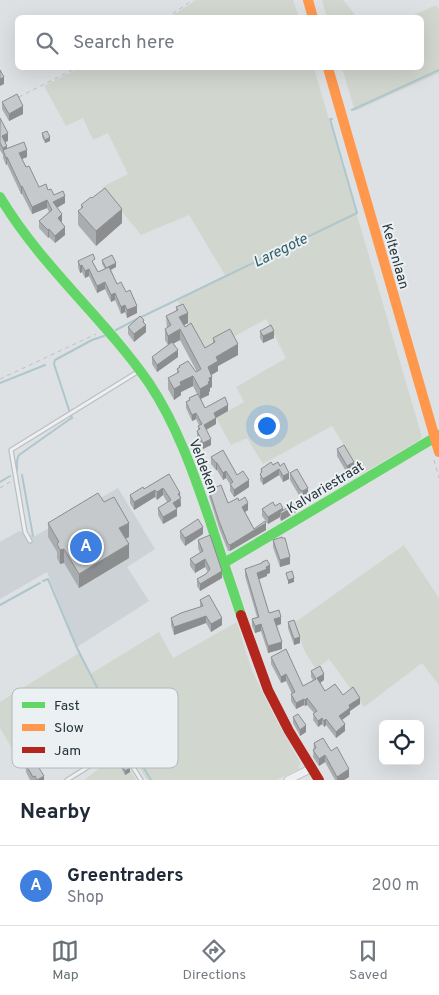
<!DOCTYPE html>
<style>
body{margin:0;font-family:Overpass,sans-serif;background:#f2f2f3;color:#1f2937}
.controls{position:absolute;right:15px;bottom:15px;display:grid;overflow:hidden;border-radius:8px;box-shadow:0 5px 20px #0002}
.controls button{width:45px;height:45px;display:grid;place-items:center;padding:0;border:0;border-bottom:1px solid #e0e1e3;background:#fff;color:#1f2937;font:25px sans-serif}
.you{position:absolute;left:266px;top:425px;width:18px;height:18px;margin:-12px;border:4px solid #fff;border-radius:50%;background:#1a73e8;box-shadow:0 0 0 8px #1a73e833}
.badge{display:grid;place-items:center;width:32px;height:32px;border-radius:50%;background:#677175;color:#fff;font-size:16px;font-weight:700}
.pin{position:absolute;translate:-50% -50%;border:2px solid #fff;box-shadow:0 1px 5px #0006}
.list{margin:0;padding:0;list-style:none}
h2{display:flex;justify-content:space-between;align-items:center;height:65px;margin:0;padding:0 20px;font-size:21px}
h2 small{font-size:16px;font-weight:400;color:#747a83}
.list li{display:grid;grid-template-columns:32px 1fr auto;gap:15px;align-items:center;box-sizing:border-box;height:80px;padding:0 20px;border-top:1px solid #e0e1e3}
.list b{display:block;font-size:19px;white-space:nowrap}
.list p{margin:0;font-size:16px;white-space:nowrap;color:#747a83}
.list em{font-size:16px;font-style:normal;color:#747a83}
.icon{flex:none;width:28px;height:28px;fill:none;stroke:currentColor;stroke-width:2;stroke-linecap:round;stroke-linejoin:round}
.map{position:relative;flex:none;width:439px;height:780px;overflow:hidden}
.search{position:absolute;background:#fff;box-shadow:0 5px 20px #0002;left:15px;right:15px;top:15px;height:55px;display:flex;align-items:center;gap:12px;box-sizing:border-box;padding:0 18px;border-radius:8px;color:#747a83;font-size:19px}
.sheet{height:145px;background:#fff}
nav{display:flex;justify-content:space-around;align-items:center;box-sizing:border-box;height:70px;border-top:1px solid #e0e1e3;background:#fff;font-size:14px;color:#747a83}
nav a{display:grid;justify-items:center;gap:2px}
nav .on{color:#677175}
.map>svg:first-child{display:block}
</style>
<div class="map">
<svg width="439" height="780" viewBox="0 0 439 780">
<rect width="100%" height="100%" fill="#dee1e3"/>
<!-- built -->
<path fill="#ccd2d6" d="M118 488 155 549 127 567 149 601 77 647 47 572 0 599V542L19 531 35 536Z"/>
<!-- green -->
<g fill="#d1d7cf">
<path d="M196 0H293L299 17H170Z"/>
<path d="M322 0H343L357 17H327Z"/>
<path d="M436 5 439 10V73L355 111 342 68H422V18L409 17Z"/>
<path d="M79 68H314L422 437 418 441 360 475 345 447 332 426 263 464 247 438 231 445 216 418 244 402 236 387 286 358 266 319 203 354 187 326 189 324 177 299 225 275 189 215 141 235 102 187 128 174 108 133 93 140 83 118 66 126 44 86Z"/>
<path d="M404 545 439 598V685L422 663 364 707 329 659 316 669 305 652 294 623Z"/>
<path d="M237 622C242 638 246 654 252 670 266 702 283 732 300 762L299 769 276 780H147L124 743 107 751 89 727 24 769 0 728V702L79 653 90 674 159 632 173 658Z"/>
<path d="M113 758C126 759 130 770 136 780H84Z"/>
</g>
<g fill="none" stroke-linecap="round" stroke-linejoin="round">
<!-- stream -->
<g stroke="#aec6cd" stroke-width="2">
<path d="M352 110 439 70"/>
<path d="M116 330 135 320 357 213 330 119H332"/>
<path d="M0 383 45 365"/>
<path d="M69 410 54 364 55 360 92 340 104 336"/>
<path d="M16 472C19 467 15 461 19 455L70 419 72 418 71 415"/>
<path d="M22 475 33 536"/>
<path d="M0 482 10 476"/>
<path d="M43 581 48 579 77 648 104 701 151 780"/>
<path d="M0 605 40 583"/>
</g>
<!-- lane casing -->
<g stroke="#bcbfc1" stroke-width="5.5">
<g id="lane">
<path d="M30 541 25 532 11 450 139 371"/>
<path d="M67 780 104 757 117 753 128 759 141 780"/>
</g>
</g>
<!-- street casing -->
<g stroke="#bcbfc1" stroke-width="9">
<path id="street" d="M288 780 312 768"/>
</g>
<!-- path -->
<g stroke="#bec1c3" stroke-width="1" stroke-dasharray="4 4" stroke-linecap="butt">
<path d="M166 18 193 0"/>
<path d="M19 97 76 68"/>
<path d="M0 379 96 334"/>
<path d="M434 460 439 478"/>
<path d="M0 488 10 482"/>
</g>
<!-- lane -->
<use href="#lane" stroke="#edeff0" stroke-width="3"/>
<!-- street -->
<use href="#street" stroke="#edeff0" stroke-width="7"/>
<!-- fast -->
<g stroke="#63d668" stroke-width="10">
<path d="M0 197C41 266 104 318 149 383 177 425 194 474 210 521 220 553 231 584 241 615"/>
<path d="M224 563 439 435"/>
</g>
<!-- slow -->
<g stroke="#ff974d" stroke-width="10">
<path d="M308 0 313 18"/>
<path d="M328 68 439 452"/>
</g>
<!-- jam -->
<path stroke="#b3261e" stroke-width="10" d="M241 615 268 690 289 731 319 780"/>
</g>
<!-- wall -->
<g fill="#aaadaf">
<path d="M2 102 23 114 9 121 2 109Z"/>
<path d="M0 118 8 141 5 142 7 149 27 157 22 159 26 167 39 187 48 190 65 203 57 208 62 221 61 222 65 235 55 243 49 237 48 238 39 228V221L49 212 47 208 32 214 22 194H21L7 164 6 165 3 158V155L0 150Z"/>
<path d="M42 133 50 141 45 143 42 137Z"/>
<path d="M81 205 122 223 96 246 78 225V211L81 209Z"/>
<path d="M102 260 116 267 111 270 117 284 126 292 137 313 127 318 125 312 121 314 115 300 111 302 105 289 97 293 89 276 85 278 82 272 80 273 78 268V261L95 266 98 272 105 269 102 264Z"/>
<path d="M176 307 188 323 184 325 185 327 205 348 213 344V338L238 355 218 366V371L211 375 212 387 210 388V391L209 392V395L201 399 205 408 228 411 216 418V424L206 430 211 445 203 449 197 437V431L198 430V426L199 425 196 419 192 421 186 408V402L189 400V398L197 394 193 386 181 392V395L174 400 168 389V378L177 373V369L179 367V366L197 372 180 340 173 344 178 357 157 372 152 364V357L168 345 165 340V329L167 328 166 316 176 311Z"/>
<path d="M144 323 146 332 134 342 128 334V327Z"/>
<path d="M260 331 274 338 263 343 260 338Z"/>
<path d="M337 449 354 469 347 473 337 456Z"/>
<path d="M211 457 237 475 249 487 234 497 230 491V484L226 478 223 480 217 470H216L211 464Z"/>
<path d="M278 462 289 479 283 482 279 475 263 485 260 480 261 469Z"/>
<path d="M290 473 308 495 303 498 300 497 290 480Z"/>
<path d="M169 474 180 497 181 506 176 508 177 516 163 524 158 515V508L167 502 163 495 157 500 155 497 134 510 130 503V495L144 489Z"/>
<path d="M209 490 228 503 239 501 248 510 245 512 254 529 266 530 230 551H228L219 528 209 496Z"/>
<path d="M104 502 129 537 126 538 129 558 79 588 64 563 60 564 57 558V552L48 537V523Z"/>
<path d="M275 506 283 510 296 512 281 521 280 519V517L268 524 262 516V509Z"/>
<path d="M180 531 203 534 185 546 180 538Z"/>
<path d="M198 540 222 578 200 591 197 586V579L206 574 208 572 205 567 195 573 190 566V559L200 553 198 548Z"/>
<path d="M273 540 290 564 280 567 273 547Z"/>
<path d="M245 569 270 573 267 574V576L259 579 269 613 281 624 277 626 282 649 268 653 261 631 255 633 252 626V619L257 617 245 576Z"/>
<path d="M200 600 222 625 211 632 206 623 174 635 171 625V618L200 607Z"/>
<path d="M288 622 300 643 294 645 288 628Z"/>
<path d="M271 657 303 686 313 680 311 677V671L324 680 320 683 325 691 343 695 360 704 350 711V714L342 720 345 731 336 738 326 725 324 727 322 724 318 727 313 720 314 713 307 705 305 706 304 705 296 709 291 701V694H292L286 681 281 683 271 664Z"/>
<path d="M293 717 306 732 300 736 293 723Z"/>
<path d="M314 743 331 751 349 777 344 780H335L325 762 319 766 313 757Z"/>
<path d="M25 760 44 780H30L26 772Z"/>
<path d="M120 763 130 772 125 775 120 766Z"/>
</g>
<!-- shaded-wall -->
<g fill="#8b8d8e">
<path d="M4 77V84L0 86V79Z"/>
<path d="M23 106V114L9 121V114Z"/>
<path d="M8 133V141L2 143V136Z"/>
<path d="M50 137V141L45 143V140Z"/>
<path d="M7 146V153L3 150V155V148Z"/>
<path d="M27 150V157L19 160V153Z"/>
<path d="M7 157V164L6 165V158Z"/>
<path d="M22 186V194H21V187Z"/>
<path d="M65 196V203L53 210V202Z"/>
<path d="M47 200V208L32 214V207Z"/>
<path d="M122 209V223L96 246V231Z"/>
<path d="M62 214V221L58 225V218Z"/>
<path d="M65 227V235L55 243V236Z"/>
<path d="M49 229V237L48 238V230Z"/>
<path d="M116 263V267L106 272V268Z"/>
<path d="M82 265V272L80 273V266Z"/>
<path d="M89 269V276L85 278V271Z"/>
<path d="M105 282V289L97 293V286Z"/>
<path d="M115 293V300L111 302V295Z"/>
<path d="M125 305V312L121 314V307Z"/>
<path d="M137 306V313L127 318V310Z"/>
<path d="M188 313V323L179 328V317Z"/>
<path d="M144 320V326L146 325V332L134 342V334Z"/>
<path d="M180 329V340L168 346V336Z"/>
<path d="M274 331V338L263 343V336Z"/>
<path d="M238 344V355L218 366V371L208 377V367L216 357Z"/>
<path d="M178 350V357L157 372V365Z"/>
<path d="M193 376V386L181 392V395L174 400V389L180 382Z"/>
<path d="M212 377V387L210 388V391L209 392V395L200 399V389L209 378Z"/>
<path d="M228 405V411L214 419V413Z"/>
<path d="M196 413V419L192 421V415Z"/>
<path d="M216 418V424L204 431V425Z"/>
<path d="M211 439V445L203 449V443Z"/>
<path d="M354 462V469L347 473V466Z"/>
<rect x="216" y="463" width="1" height="7"/>
<path d="M279 469V475L263 485V479Z"/>
<path d="M226 471V478L223 480V473Z"/>
<path d="M289 473V479L283 482V476Z"/>
<path d="M249 480V487L234 497V490Z"/>
<path d="M163 488V495L157 500V492Z"/>
<path d="M308 488V495L303 498V491Z"/>
<path d="M155 490V497L134 510V502Z"/>
<path d="M180 493 181 506 173 510V503L178 494Z"/>
<path d="M248 503V510L242 514V507Z"/>
<path d="M296 505V512L281 521V514L280 512V517L268 524V517L283 508V513Z"/>
<path d="M177 509V516L163 524V517Z"/>
<path d="M129 523V537L119 542V528Z"/>
<path d="M266 523V530L230 551V545Z"/>
<path d="M203 527V534L185 546V538Z"/>
<path d="M129 544V558L79 588V574Z"/>
<path d="M64 549V563L60 564V550Z"/>
<path d="M290 557V564L280 567V560Z"/>
<path d="M205 559V567L195 573V565Z"/>
<path d="M270 565V573L267 574V576L257 580V573Z"/>
<path d="M222 571V578L200 591V584Z"/>
<path d="M294 578V582L288 584V580Z"/>
<path d="M206 616V623L174 635V627Z"/>
<path d="M281 617V624L274 626V619Z"/>
<path d="M222 618V625L211 632V624Z"/>
<path d="M261 624V631L255 633V626Z"/>
<path d="M300 637V643L294 645V639Z"/>
<path d="M282 642V649L268 653V646Z"/>
<path d="M286 674V681L281 683V677Z"/>
<path d="M324 674V680L317 685V678Z"/>
<path d="M307 698V705L305 706V700Z"/>
<path d="M360 698V704L350 711V714L339 722V716L349 705Z"/>
<path d="M304 699V705L296 709V703Z"/>
<path d="M322 718V724L318 727V721Z"/>
<path d="M326 719V725L324 727V721Z"/>
<path d="M345 724V731L336 738V732Z"/>
<path d="M306 725V732L300 736V730Z"/>
<path d="M325 755V762L319 766V759Z"/>
<path d="M130 768V772L125 775V771Z"/>
<path d="M349 769V777L344 780H337V777Z"/>
<path d="M44 776V780H37Z"/>
</g>
<!-- building -->
<g fill="#c6c9cb" stroke="#8b8d8e">
<path d="M0 70 4 77 0 79Z"/>
<path d="M17 94 23 106 9 114 2 102Z"/>
<path d="M0 118 8 133 2 136 7 146 3 148 0 143Z"/>
<path d="M47 131 50 137 45 140 42 133Z"/>
<path d="M24 142 27 150 19 153 26 167 29 166 39 187 46 184 48 190 51 189 54 195 63 191 65 196 53 202 62 214 58 218 65 227 55 236 49 229 48 230 39 221 52 210 47 200 32 207 22 186 21 187 7 157 6 158 3 150Z"/>
<path d="M105 188 122 209 96 231 78 211 83 207 81 205 91 197 92 198Z"/>
<path d="M93 254 95 259 92 261 98 272 109 267 117 284 121 282 126 292 130 290 137 306 127 310 125 305 121 307 115 293 111 295 105 282 97 286 89 269 85 271 82 265 80 266 78 261Z"/>
<path d="M112 255 116 263 106 268 102 260Z"/>
<path d="M183 304 188 313 179 317 185 327 191 323 205 348 215 342 213 338 230 329 238 344 216 357 218 361 208 367 212 377 209 378 210 381 208 382 209 384 200 389 193 376 180 382 181 385 174 389 168 378 179 372 177 369 180 367 179 366 188 361 196 372 201 369 180 329 168 336 165 329 171 325 166 316 178 310 176 307Z"/>
<path d="M140 316 144 320 143 322 146 325 134 334 128 327Z"/>
<path d="M271 325 274 331 263 336 260 331Z"/>
<path d="M172 342 178 350 157 365 152 357Z"/>
<path d="M198 394 205 408 225 397 228 405 214 413 216 418 204 425 211 439 203 443 197 431 200 429 198 426 202 424 196 413 192 415 186 402 190 400 189 398Z"/>
<path d="M344 445 354 462 347 466 337 449Z"/>
<path d="M223 450 237 475 243 471 249 480 234 490 230 484 233 482 226 471 223 473 217 463H216L211 457Z"/>
<path d="M271 462 273 465 278 462 280 466 284 463 289 473 283 476 279 469 263 479 260 474 262 472 261 469Z"/>
<path d="M297 469 308 488 303 491 300 490 290 473Z"/>
<path d="M169 474 180 493 178 494 181 498 173 503 177 509 163 517 158 508 171 500 163 488 157 492 155 490 134 502 130 495 143 487 144 489Z"/>
<path d="M221 485 228 503 238 498 239 501 245 497 248 503 242 507 254 529 265 521 266 523 230 545 228 544 219 521 209 490Z"/>
<path d="M98 493 104 502 114 497 129 523 119 528 129 544 79 574 64 549 60 550 57 544 59 542 48 523Z"/>
<path d="M273 502 275 506 280 503 283 508 268 517 262 509Z"/>
<path d="M295 503 296 505 281 514 280 512Z"/>
<path d="M198 519 203 527 185 538 180 531Z"/>
<path d="M210 535 222 571 200 584 197 579 206 574 210 569 205 559 195 565 190 559 203 551 198 540Z"/>
<path d="M282 537V538H285L290 557 280 560 273 540Z"/>
<path d="M267 560 270 565 266 567 267 569 257 573 269 613 279 610 281 617 274 619 282 642 268 646 261 624 255 626 252 619 259 617 245 569 262 563V562Z"/>
<path d="M292 571 294 578 288 580 286 573Z"/>
<path d="M209 595 222 618 211 624 206 616 174 627 171 618 181 613 203 606 200 600Z"/>
<path d="M294 620 300 637 294 639 288 622Z"/>
<path d="M286 649 303 686 316 679 311 671 320 666 324 674 317 678 325 691 335 684 343 695 353 687 360 698 349 705 350 708 339 716 345 724 336 732 326 719 324 721 322 718 318 721 313 714 317 711 307 698 305 700 304 699 296 703 291 694 295 692 286 674 281 677 271 657Z"/>
<path d="M298 714 306 725 300 730 293 717Z"/>
<path d="M323 738 331 751 337 747 349 769 337 777 325 755 319 759 313 750 316 748 314 743Z"/>
<path d="M31 755 44 776 37 780 35 776 33 777 26 765 27 764 25 760Z"/>
<path d="M125 760 130 768 125 771 120 763Z"/>
</g>
<g text-anchor="middle" stroke-width="4" stroke-linejoin="round" paint-order="stroke">
<!-- street labels -->
<g font-size="14" fill="#27343a" stroke="#ebf1f3">
<text transform="translate(396 256) rotate(74)" y="5">Keltenlaan</text>
<text transform="translate(204 466) rotate(69)" y="5">Veldeken</text>
<text transform="translate(325 487) rotate(-31)" y="5">Kalvariestraat</text>
</g>
<!-- water labels -->
<g font-size="15" font-style="italic" fill="#345d6b" stroke="#ebf1f3">
<text transform="translate(280 250) rotate(-26)" y="5">Laregote</text>
</g>
</g>
<!-- legend -->
<rect x="12" y="688" width="166" height="80" rx="8" fill="#ebf1f3" stroke="#b0b8bc" stroke-width="1"/>
<rect x="22" y="702" width="23" height="6" fill="#63d668"/>
<rect x="22" y="724" width="23" height="7" fill="#ff974d"/>
<rect x="22" y="747" width="23" height="6" fill="#b3261e"/>
<g font-size="14" fill="#27343a">
<text x="54" y="710">Fast</text>
<text x="54" y="732">Slow</text>
<text x="54" y="755">Jam</text>
</g>
</svg>
<div class="controls">
<button><svg class="icon" aria-label="locate" viewBox="0 0 24 24"><circle cx="12" cy="12" r="6"/><path d="M12 2v4M12 18v4M2 12h4M18 12h4"/></svg></button>
</div>
<div class="you"></div>
<div class="pin badge" style="left:86px;top:547px;background:#3f7fe0">A</div>
<div class="search"><svg class="icon" aria-label="search" viewBox="0 0 24 24"><circle cx="10" cy="10" r="6"/><path d="M15 15l6 6"/></svg>Search here</div>
</div>
<section class="sheet">
<h2>Nearby<small></small></h2>
<ul class="list">
<li><span class="badge" style="background:#3f7fe0">A</span><div><b>Greentraders</b><p>Shop</p></div><em>200 m</em></li>
</ul>
</section>
<nav>
<a class="on"><svg class="icon" aria-label="map" viewBox="0 0 24 24"><path d="M3 6l6-2 6 2 6-2v14l-6 2-6-2-6 2zM9 4v14M15 6v14"/></svg>Map</a>
<a><svg class="icon" aria-label="directions" viewBox="0 0 24 24"><path d="M12 3l9 9-9 9-9-9zM9 14v-3h6M13 9l2 2-2 2"/></svg>Directions</a>
<a><svg class="icon" aria-label="saved" viewBox="0 0 24 24"><path d="M7 4h10v16l-5-4-5 4z"/></svg>Saved</a>
</nav>
